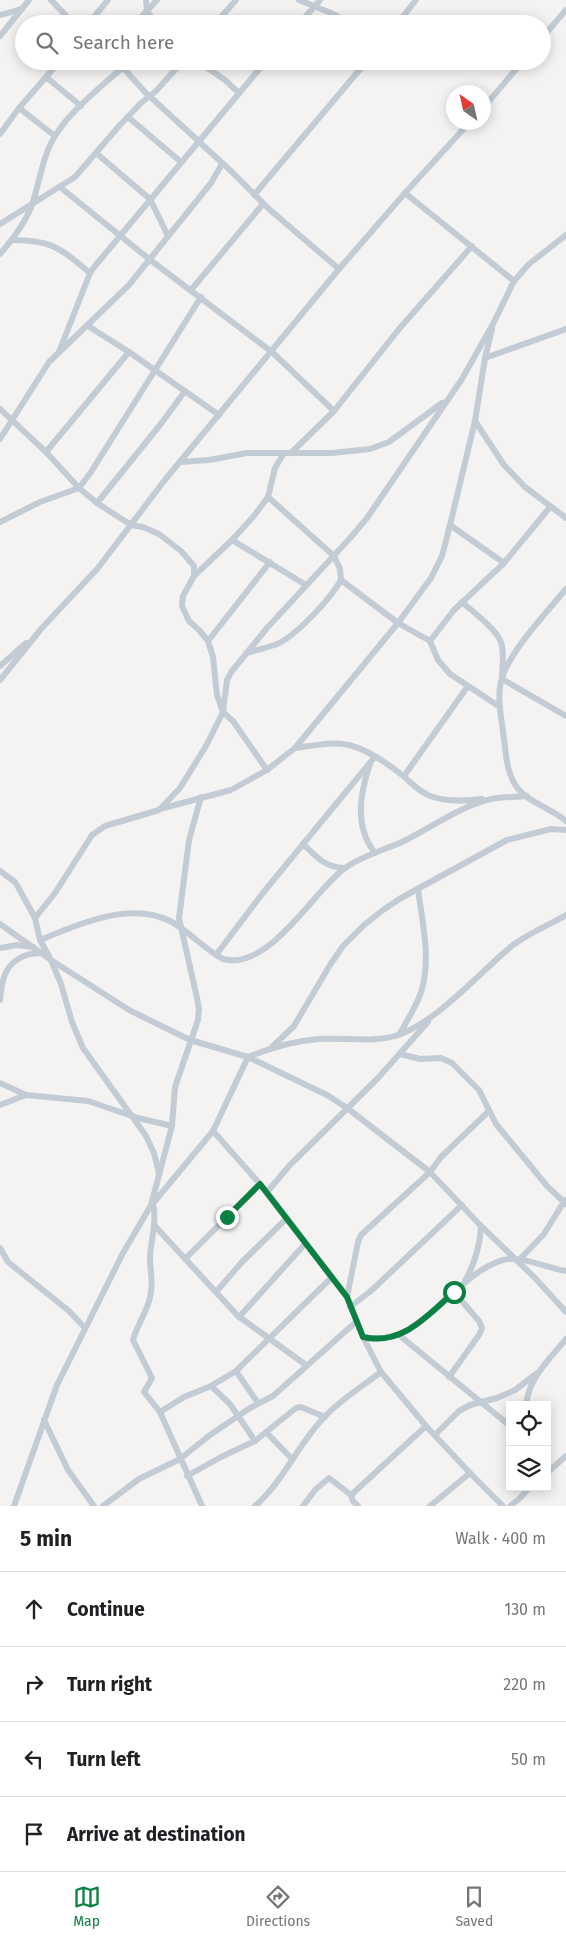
<!DOCTYPE html>
<meta charset="utf-8">
<style>
body{margin:0;font-family:"Fira Sans",sans-serif;background:#f2f2f2;color:#202124}
.controls{position:absolute;right:15px;bottom:15px;display:grid;overflow:hidden;border-radius:0px;box-shadow:0 2px 12px #0003}
.controls button{width:45px;height:45px;display:grid;place-items:center;padding:0;border:0;border-bottom:1px solid #e0e0e0;background:#fff;color:#202124;font:25px sans-serif}
.compass{position:absolute;left:446px;top:85px;width:45px;height:45px;border-radius:50%;background:#fff;box-shadow:0 2px 12px #0003;rotate:326deg}
.stop{position:absolute;width:15px;height:15px;margin:-11px;border:4px solid #0b8043;border-radius:50%;background:#fff}
.stop.end{background:#0b8043;border-color:#fff;box-shadow:0 1px 5px #0008}
.list{margin:0;padding:0;list-style:none}
h2{display:flex;justify-content:space-between;align-items:center;height:65px;margin:0;padding:0 20px;font-size:21px}
h2 small{font-size:16px;font-weight:400;color:#757577}
.list li{display:grid;grid-template-columns:32px 1fr auto;gap:15px;align-items:center;box-sizing:border-box;height:75px;padding:0 20px;border-top:1px solid #e0e0e0}
.list b{display:block;font-size:19px;white-space:nowrap}
.list em{font-size:16px;font-style:normal;color:#757577}
.icon{flex:none;width:28px;height:28px;fill:none;stroke:currentColor;stroke-width:2;stroke-linecap:round;stroke-linejoin:round}
.map{position:relative;flex:none;width:566px;height:1506px;overflow:hidden}
.search{position:absolute;background:#fff;box-shadow:0 2px 12px #0003;left:15px;right:15px;top:15px;height:55px;display:flex;align-items:center;gap:12px;box-sizing:border-box;padding:0 18px;border-radius:28px;color:#757577;font-size:19px}
.sheet{height:365px;background:#fff}
nav{display:flex;justify-content:space-around;align-items:center;box-sizing:border-box;height:70px;border-top:1px solid #e0e0e0;background:#fff;font-size:14px;color:#757577}
nav a{display:grid;justify-items:center;gap:2px}
nav .on{color:#0b8043}
.map>svg:first-child{display:block}
</style>
<div class="map">
<svg width="566" height="1506" viewBox="0 0 566 1506">
<rect width="100%" height="100%" fill="#f5f2f2"/>
<g fill="none" stroke-linecap="round" stroke-linejoin="round">
<!-- street -->
<g stroke="#c3ccd4" stroke-width="6">
<path d="M51 0 74 24"/>
<path d="M146 0 147 11 156 24"/>
<path d="M299 0 331 13 352 24"/>
<path d="M0 15 22 9"/>
<path d="M88 24 108 0"/>
<path d="M135 24 157 0"/>
<path d="M215 24 236 0"/>
<path d="M299 24 320 0"/>
<path d="M397 24 416 0"/>
<path d="M0 36 29 0"/>
<path d="M542 38 566 10"/>
<path d="M117 61 145 92 232 172 269 209 339 269"/>
<path d="M197 61 225 80 239 93"/>
<path d="M46 77 81 106"/>
<path d="M484 107 523 61"/>
<path d="M19 108 55 136"/>
<path d="M128 117 181 162"/>
<path d="M0 134 19 108 60 61"/>
<path d="M96 153 150 199 168 236"/>
<path d="M60 187 149 259 272 352 334 411"/>
<path d="M405 193 514 281"/>
<path d="M254 195 367 61"/>
<path d="M0 224 75 177 120 125 141 103 156 91 183 61"/>
<path d="M12 240C52 240 60 248 90 273"/>
<path d="M0 254C13 239 27 220 33 202 40 180 43 155 55 136 70 111 102 86 123 67"/>
<path d="M191 290 263 204"/>
<path d="M88 326 129 352 219 415"/>
<path d="M59 352 90 273 95 266 266 61"/>
<path d="M485 358 566 329"/>
<path d="M0 409 46 452 79 488 97 503 131 525 143 527 159 534 181 551 194 566V576"/>
<path d="M475 421 504 465 525 487 566 518"/>
<path d="M0 439 49 362 129 285 211 183 222 164"/>
<path d="M46 452 129 352"/>
<path d="M291 453 334 411 399 329 472 246"/>
<path d="M180 462 209 460 247 453H332L370 449 389 442 442 403"/>
<path d="M97 503 160 425 185 391"/>
<path d="M0 522 40 502 79 488 91 472 201 297"/>
<path d="M450 525 504 563"/>
<path d="M232 540 306 585"/>
<path d="M341 580 398 623 430 641 438 660 450 674 500 707"/>
<path d="M566 589C547 612 510 651 502 678 496 697 502 720 504 739 506 755 507 773 516 786 527 802 551 808 566 821"/>
<path d="M462 602C474 613 500 631 502 646 504 656 502 668 502 679L566 716"/>
<path d="M208 641 270 562"/>
<path d="M430 641 454 610 504 563 550 507"/>
<path d="M246 653C256 650 267 648 277 644 296 636 331 598 341 580L340 569 334 556 268 497"/>
<path d="M0 666 26 643"/>
<path d="M0 680 41 629 98 568 164 481 339 269 405 193 470 122"/>
<path d="M295 748C312 746 332 741 349 745 368 750 387 763 402 775 412 783 420 793 433 797 449 802 465 801 482 799"/>
<path d="M370 764C360 793 354 827 375 853"/>
<path d="M267 770 233 721 223 712 217 695 213 657 208 641 199 630 189 621 182 606 183 596 194 576 232 540 253 517 268 497 275 468 284 453"/>
<path d="M404 776 468 686"/>
<path d="M160 809 231 790 267 770 295 748 398 623 431 578 442 556 450 525 475 421 485 358 492 329"/>
<path d="M303 844C317 857 324 867 344 868"/>
<path d="M0 871 15 882 18 887 35 918 40 940 51 960 129 1010 190 1040 248 1057 327 1095 347 1108 430 1172 481 1226 535 1278 566 1312"/>
<path d="M35 918 55 893 92 835 105 826 159 810 180 788 206 746 223 712 227 680 232 671 267 628 351 537 367 518 462 379 494 322 514 281 529 264 566 235"/>
<path d="M0 924 51 960 61 984 72 1022 83 1048 146 1136 154 1153 159 1173"/>
<path d="M40 940C78 924 130 901 170 921 189 931 204 949 223 959 270 971 313 891 345 868 363 855 385 850 404 841 430 828 469 801 497 798 506 797 517 797 527 796"/>
<path d="M0 948 17 945 33 947"/>
<path d="M216 955 262 894 373 759"/>
<path d="M0 1000C1 994 1 987 3 981 7 962 23 953 41 953"/>
<path d="M400 1033C408 1019 418 1004 422 989 431 957 422 921 418 889"/>
<path d="M272 1047 294 1026 330 965 343 946 364 925 383 910 401 898 507 840 551 829 566 830"/>
<path d="M400 1054 420 1059 441 1058 452 1063 479 1090 496 1124 547 1186 566 1204"/>
<path d="M0 1083 26 1095"/>
<path d="M0 1105 26 1095 88 1101 138 1118 172 1126"/>
<path d="M213 1131 267 1192 347 1297 363 1337 381 1372 426 1426 470 1473 503 1506"/>
<path d="M267 1192 290 1165 377 1079 428 1022"/>
<path d="M153 1203C157 1222 151 1239 150 1258 150 1271 154 1283 150 1297 147 1312 137 1325 133 1340L152 1378 144 1392 160 1412 202 1506"/>
<path d="M151 1205 172 1126 175 1087 198 1020 199 1009 197 998 179 918 189 840 201 797"/>
<path d="M154 1225 238 1316 306 1365"/>
<path d="M0 1248 8 1262 69 1311 85 1328"/>
<path d="M521 1258 544 1234 565 1200"/>
<path d="M185 1259 260 1184"/>
<path d="M465 1281C475 1263 480 1247 481 1226"/>
<path d="M216 1292 242 1262 287 1218"/>
<path d="M347 1297 358 1242 361 1235 430 1172 441 1157 489 1111"/>
<path d="M350 1307 372 1290 462 1205"/>
<path d="M239 1317 305 1244"/>
<path d="M399 1335 510 1426"/>
<path d="M363 1337C421 1350 452 1275 503 1260 521 1255 546 1268 566 1271"/>
<path d="M236 1371 258 1403"/>
<path d="M449 1377 479 1335 482 1328 479 1321 454 1292"/>
<path d="M211 1386 230 1404 255 1441"/>
<path d="M526 1405C529 1377 549 1360 566 1339"/>
<path d="M160 1412 184 1397 211 1386 236 1371 331 1278"/>
<path d="M44 1420 68 1470 94 1506"/>
<path d="M267 1433 292 1459"/>
<path d="M435 1435 459 1411 470 1405 497 1398 515 1390 536 1374"/>
<path d="M547 1473 566 1456"/>
<path d="M187 1476 221 1457 255 1441 296 1408 301 1407 325 1417"/>
<path d="M351 1495 426 1426"/>
<path d="M14 1506 57 1385 123 1253 150 1207 213 1131 248 1057C270 1048 294 1041 318 1039 345 1037 374 1044 401 1034 441 1018 479 973 513 945 529 933 549 925 566 915"/>
<path d="M103 1506 139 1479 180 1459 210 1435 250 1408 273 1396 357 1321"/>
<path d="M255 1506C281 1484 296 1449 319 1423 336 1403 360 1388 381 1372"/>
<path d="M303 1506 315 1490 329 1478 351 1495 353 1501 358 1506"/>
<path d="M430 1506 470 1473"/>
<path d="M510 1506 519 1499 530 1487"/>
</g>
</g>
<g fill="none" stroke-linecap="round" stroke-linejoin="round">
<!-- route -->
<path stroke="#0b8043" stroke-width="6" d="M227 1217 260 1184 347 1297 363 1337C402 1346 427 1316 454 1292"/>
</g>
</svg>
<div class="controls">
<button><svg class="icon" aria-label="locate" viewBox="0 0 24 24"><circle cx="12" cy="12" r="6"/><path d="M12 2v4M12 18v4M2 12h4M18 12h4"/></svg></button>
<button><svg class="icon" aria-label="layers" viewBox="0 0 24 24"><path d="M12 4l9 5-9 5-9-5zM3 14l9 5 9-5"/></svg></button>
</div>
<svg class="compass" viewBox="-18 -18 36 36"><path d="M0-13l5 13h-10z" fill="#e53935"/><path d="M0 13l5-13h-10z" fill="#757577"/></svg>
<div class="stop" style="left:454px;top:1292px"></div>
<div class="stop end" style="left:227px;top:1217px"></div>
<div class="search"><svg class="icon" aria-label="search" viewBox="0 0 24 24"><circle cx="10" cy="10" r="6"/><path d="M15 15l6 6"/></svg>Search here</div>
</div>
<section class="sheet">
<h2>5 min<small>Walk · 400 m</small></h2>
<ul class="list">
<li><svg class="icon" aria-label="ahead" viewBox="0 0 24 24"><path d="M12 20V5M6 11l6-6 6 6"/></svg><div><b>Continue</b></div><em>130 m</em></li>
<li><svg class="icon" aria-label="right" viewBox="0 0 24 24"><path d="M7 20v-9h11M14 6l5 5-5 5"/></svg><div><b>Turn right</b></div><em>220 m</em></li>
<li><svg class="icon" aria-label="left" viewBox="0 0 24 24"><path d="M17 20v-9H6M10 6l-5 5 5 5"/></svg><div><b>Turn left</b></div><em>50 m</em></li>
<li><svg class="icon" aria-label="arrive" viewBox="0 0 24 24"><path d="M6 21V4h12l-3 4 3 4H6"/></svg><div><b>Arrive at destination</b></div></li>
</ul>
</section>
<nav>
<a class="on"><svg class="icon" aria-label="map" viewBox="0 0 24 24"><path d="M3 6l6-2 6 2 6-2v14l-6 2-6-2-6 2zM9 4v14M15 6v14"/></svg>Map</a>
<a><svg class="icon" aria-label="directions" viewBox="0 0 24 24"><path d="M12 3l9 9-9 9-9-9zM9 14v-3h6M13 9l2 2-2 2"/></svg>Directions</a>
<a><svg class="icon" aria-label="saved" viewBox="0 0 24 24"><path d="M7 4h10v16l-5-4-5 4z"/></svg>Saved</a>
</nav>
